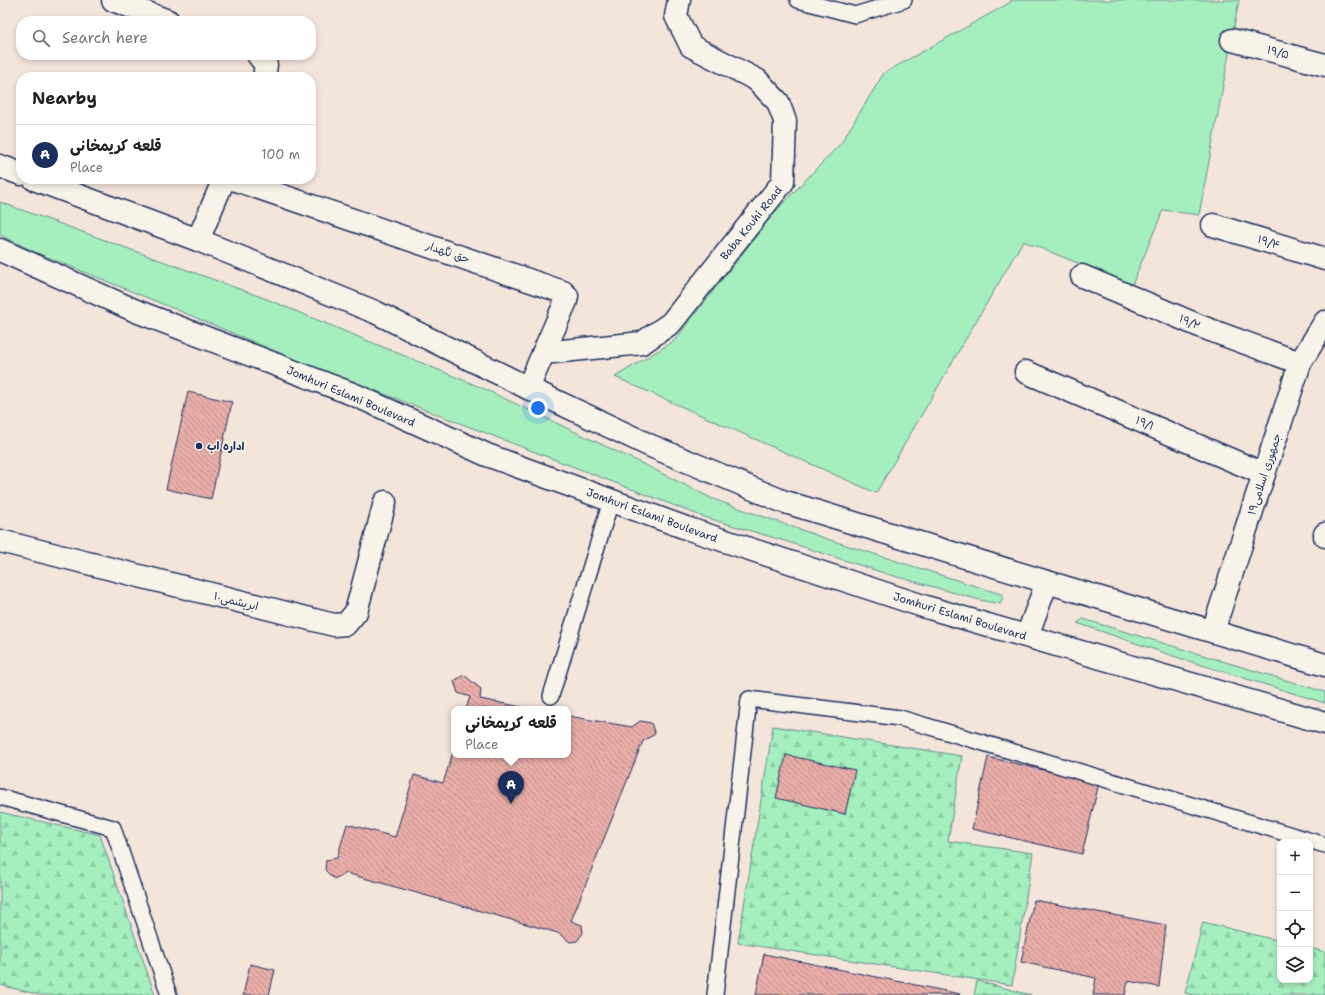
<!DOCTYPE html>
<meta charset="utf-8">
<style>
body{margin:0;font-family:"Shantell Sans","Playpen Sans Arabic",sans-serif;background:#f6f6f6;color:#222}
.controls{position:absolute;right:12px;bottom:12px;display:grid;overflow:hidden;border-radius:8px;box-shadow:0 2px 6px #0003}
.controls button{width:36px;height:36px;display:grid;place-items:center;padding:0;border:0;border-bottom:1px solid #e0e0e0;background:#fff;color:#222;font:20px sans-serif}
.you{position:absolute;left:538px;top:408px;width:14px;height:14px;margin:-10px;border:3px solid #fff;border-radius:50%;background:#1a73e8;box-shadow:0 0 0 6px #1a73e833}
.badge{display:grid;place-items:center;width:26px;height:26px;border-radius:50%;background:#1b2f5e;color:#fff;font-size:13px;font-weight:700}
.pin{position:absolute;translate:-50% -33px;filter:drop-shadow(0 1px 2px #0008)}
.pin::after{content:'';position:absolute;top:21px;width:14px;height:12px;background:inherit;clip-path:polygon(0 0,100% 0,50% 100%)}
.popup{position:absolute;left:451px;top:706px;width:120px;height:52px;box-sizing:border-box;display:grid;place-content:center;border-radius:8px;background:#fff;filter:drop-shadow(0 1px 3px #0005);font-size:13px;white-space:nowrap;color:#767676}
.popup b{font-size:15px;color:#222}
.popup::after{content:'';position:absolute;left:50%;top:100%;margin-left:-8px;border:8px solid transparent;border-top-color:#fff}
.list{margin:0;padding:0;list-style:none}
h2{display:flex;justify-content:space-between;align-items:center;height:52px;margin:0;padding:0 16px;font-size:17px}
h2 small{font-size:13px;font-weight:400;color:#767676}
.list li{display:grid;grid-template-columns:26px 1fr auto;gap:12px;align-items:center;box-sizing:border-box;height:60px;padding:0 16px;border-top:1px solid #e0e0e0}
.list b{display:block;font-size:15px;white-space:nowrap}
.list p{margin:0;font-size:13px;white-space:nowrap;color:#767676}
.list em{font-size:13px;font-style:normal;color:#767676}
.icon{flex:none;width:22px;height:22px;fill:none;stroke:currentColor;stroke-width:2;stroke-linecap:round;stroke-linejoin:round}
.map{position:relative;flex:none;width:1325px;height:995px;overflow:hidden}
.search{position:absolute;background:#fff;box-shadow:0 2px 6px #0003;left:16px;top:16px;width:300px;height:44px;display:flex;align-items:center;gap:10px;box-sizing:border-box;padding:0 14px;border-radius:16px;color:#767676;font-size:15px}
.panel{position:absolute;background:#fff;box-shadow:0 2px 6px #0003;left:16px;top:72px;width:300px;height:112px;border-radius:16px}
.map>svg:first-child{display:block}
</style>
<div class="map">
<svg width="1325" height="995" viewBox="0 0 1325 995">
<defs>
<pattern id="forest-firs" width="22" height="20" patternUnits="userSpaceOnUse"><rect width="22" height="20" fill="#a5efbe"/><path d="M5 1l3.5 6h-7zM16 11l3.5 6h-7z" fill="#8dcda6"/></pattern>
<pattern id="building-back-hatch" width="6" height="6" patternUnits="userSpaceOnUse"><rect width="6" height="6" fill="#e9aea9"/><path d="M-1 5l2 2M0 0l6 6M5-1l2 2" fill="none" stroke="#bc8e8d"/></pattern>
</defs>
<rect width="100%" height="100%" fill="#f4e5db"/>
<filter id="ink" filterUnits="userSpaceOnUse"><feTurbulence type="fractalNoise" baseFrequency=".025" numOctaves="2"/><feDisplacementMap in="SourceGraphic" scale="8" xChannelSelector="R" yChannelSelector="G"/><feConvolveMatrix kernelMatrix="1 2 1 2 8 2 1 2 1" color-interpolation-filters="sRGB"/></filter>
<g filter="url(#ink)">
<!-- green -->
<g fill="#a5efbe" stroke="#608f8e">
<path d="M1011 0H1239L1199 215 1163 210 1132 285 1023 241 876 493 615 377 674 341 775 212 841 143 884 73 1011 2Z"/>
<path d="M0 202 264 298 480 387 641 463 713 499 827 539 1004 595 1000 604 980 600 887 574 788 542 704 517 306 364 187 314 35 252 0 235Z"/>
<path d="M1083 619 1325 692V703L1182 659 1077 623Z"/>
</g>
<!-- forest -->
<g fill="url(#forest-firs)" stroke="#608f8e">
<path d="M773 726 962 756 948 841 1033 853 1012 985 738 943Z"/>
<path d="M0 812 100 835 155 995H40L0 985Z"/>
<path d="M1203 922 1280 941V980H1310V948L1325 952V995H1194L1185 993Z"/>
<path d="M977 981 1031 995H974Z"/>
</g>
<!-- building -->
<g fill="url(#building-back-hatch)" stroke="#1b2f5e">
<path d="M188 392 232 402 211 499 166 489Z"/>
<path d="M464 675 481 689 480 699 532 709H466L470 697 458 693 454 681Z"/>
<path d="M568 716 632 727 640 721 651 723 655 734 643 741 571 921 582 925 583 933 577 941 570 942 558 933 346 873 334 879 325 870 326 860 337 858 347 824 395 837 414 775 443 783 454 749V755H568Z"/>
<path d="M786 755 855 770 845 814 776 798Z"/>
<path d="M988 757 1099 783 1082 854 972 829Z"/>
<path d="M1034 900 1166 925 1159 987 1128 981 1125 995H1093L1096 978 1021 962Z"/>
<path d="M764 954 960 994 959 995H756Z"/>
<path d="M250 964 275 970 269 995H243Z"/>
</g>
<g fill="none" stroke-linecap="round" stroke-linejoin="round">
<!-- service casing -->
<g stroke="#1b2f5e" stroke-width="18">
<g id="service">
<path d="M798 0 855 15 904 0"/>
<path d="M551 696 611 501"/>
<path d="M0 797 113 828 169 995"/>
<path d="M715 995 749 699 900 718 1325 845"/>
</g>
</g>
<!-- minor casing -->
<g stroke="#1b2f5e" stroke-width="25">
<g id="minor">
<path d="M113 0 168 21"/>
<path d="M1232 40 1325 65"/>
<path d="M258 55 266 65 264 77"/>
<path d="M233 179 563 292 567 296 566 301 528 388"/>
<path d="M1213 225 1325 259"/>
<path d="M198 240 224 179"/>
<path d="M1082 276 1202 327 1300 363"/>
<path d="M543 353 642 343 671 323 783 182 785 121 778 102 757 80 691 46 676 16 679 0"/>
<path d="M1026 372 1264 474"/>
<path d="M1325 534V536"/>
<path d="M0 541 334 625 346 624 356 612 385 502"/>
</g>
</g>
<!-- tertiary casing -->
<g stroke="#1b2f5e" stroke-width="25">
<path id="tertiary" d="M1213 631 1300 363 1325 322"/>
</g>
<!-- primary casing -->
<g stroke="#1b2f5e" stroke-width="25">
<g id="primary">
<path d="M0 166 21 174"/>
<path d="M34 179 198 240 375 312 528 388 651 446 782 501 1047 582 1325 665"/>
<path d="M0 250 136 311 355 395 487 455 686 528 926 607 1325 723"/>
<path d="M1027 636 1047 582"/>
</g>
</g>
<!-- service -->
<use href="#service" stroke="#f7f3e8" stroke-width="15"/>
<!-- minor -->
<use href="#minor" stroke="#f7f3e8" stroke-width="22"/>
<!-- tertiary -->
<use href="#tertiary" stroke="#f7f3e8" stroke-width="22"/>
<!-- primary -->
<use href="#primary" stroke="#f7f3e8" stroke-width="22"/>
</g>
</g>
<!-- markers -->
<circle fill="#1b2f5e" stroke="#f7f3e8" stroke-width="1.5" cx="199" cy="446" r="4"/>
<g text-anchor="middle" stroke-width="3" stroke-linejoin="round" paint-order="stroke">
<!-- street labels -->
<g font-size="11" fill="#1b2f5e" stroke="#f7f3e8">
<text transform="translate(1278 52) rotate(15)" y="4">۱۹/۵</text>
<text transform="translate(751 223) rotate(-51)" y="4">Baba Kouhi Road</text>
<text transform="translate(1269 242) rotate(17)" y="4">۱۹/۴</text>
<text transform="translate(448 252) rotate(19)" y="4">حق نگهدار</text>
<text transform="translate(1190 322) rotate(23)" y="4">۱۹/۲</text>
<text transform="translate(351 396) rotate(23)" y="4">Jomhuri Eslami Boulevard</text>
<text transform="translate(1145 423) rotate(23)" y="4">۱۹/۱</text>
<text transform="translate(1264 474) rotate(-72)" y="4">جمهوری اسلامی۱۹</text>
<text transform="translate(652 515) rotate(20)" y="4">Jomhuri Eslami Boulevard</text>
<text transform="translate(236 601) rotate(14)" y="4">ابریشمی۱۰</text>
<text transform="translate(960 616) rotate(17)" y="4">Jomhuri Eslami Boulevard</text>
</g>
<!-- poi labels -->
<g font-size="11" font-weight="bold" fill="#1b2f5e" stroke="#f7f3e8" text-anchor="start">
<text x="207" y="450">اداره اب</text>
</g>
</g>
</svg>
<div class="controls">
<button>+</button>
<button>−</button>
<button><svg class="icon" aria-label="locate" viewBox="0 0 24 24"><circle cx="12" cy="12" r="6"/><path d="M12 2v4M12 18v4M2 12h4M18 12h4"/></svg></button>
<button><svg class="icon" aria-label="layers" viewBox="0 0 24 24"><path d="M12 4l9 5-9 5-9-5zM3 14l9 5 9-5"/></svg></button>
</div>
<div class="you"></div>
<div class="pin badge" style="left:511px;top:804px">A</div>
<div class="popup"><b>قلعه کریمخانی</b>Place</div>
<div class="search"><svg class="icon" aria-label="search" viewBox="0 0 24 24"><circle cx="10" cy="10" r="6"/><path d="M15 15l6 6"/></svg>Search here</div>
<section class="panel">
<h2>Nearby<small></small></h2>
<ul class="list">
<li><span class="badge">A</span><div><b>قلعه کریمخانی</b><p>Place</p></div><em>100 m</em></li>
</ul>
</section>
</div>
